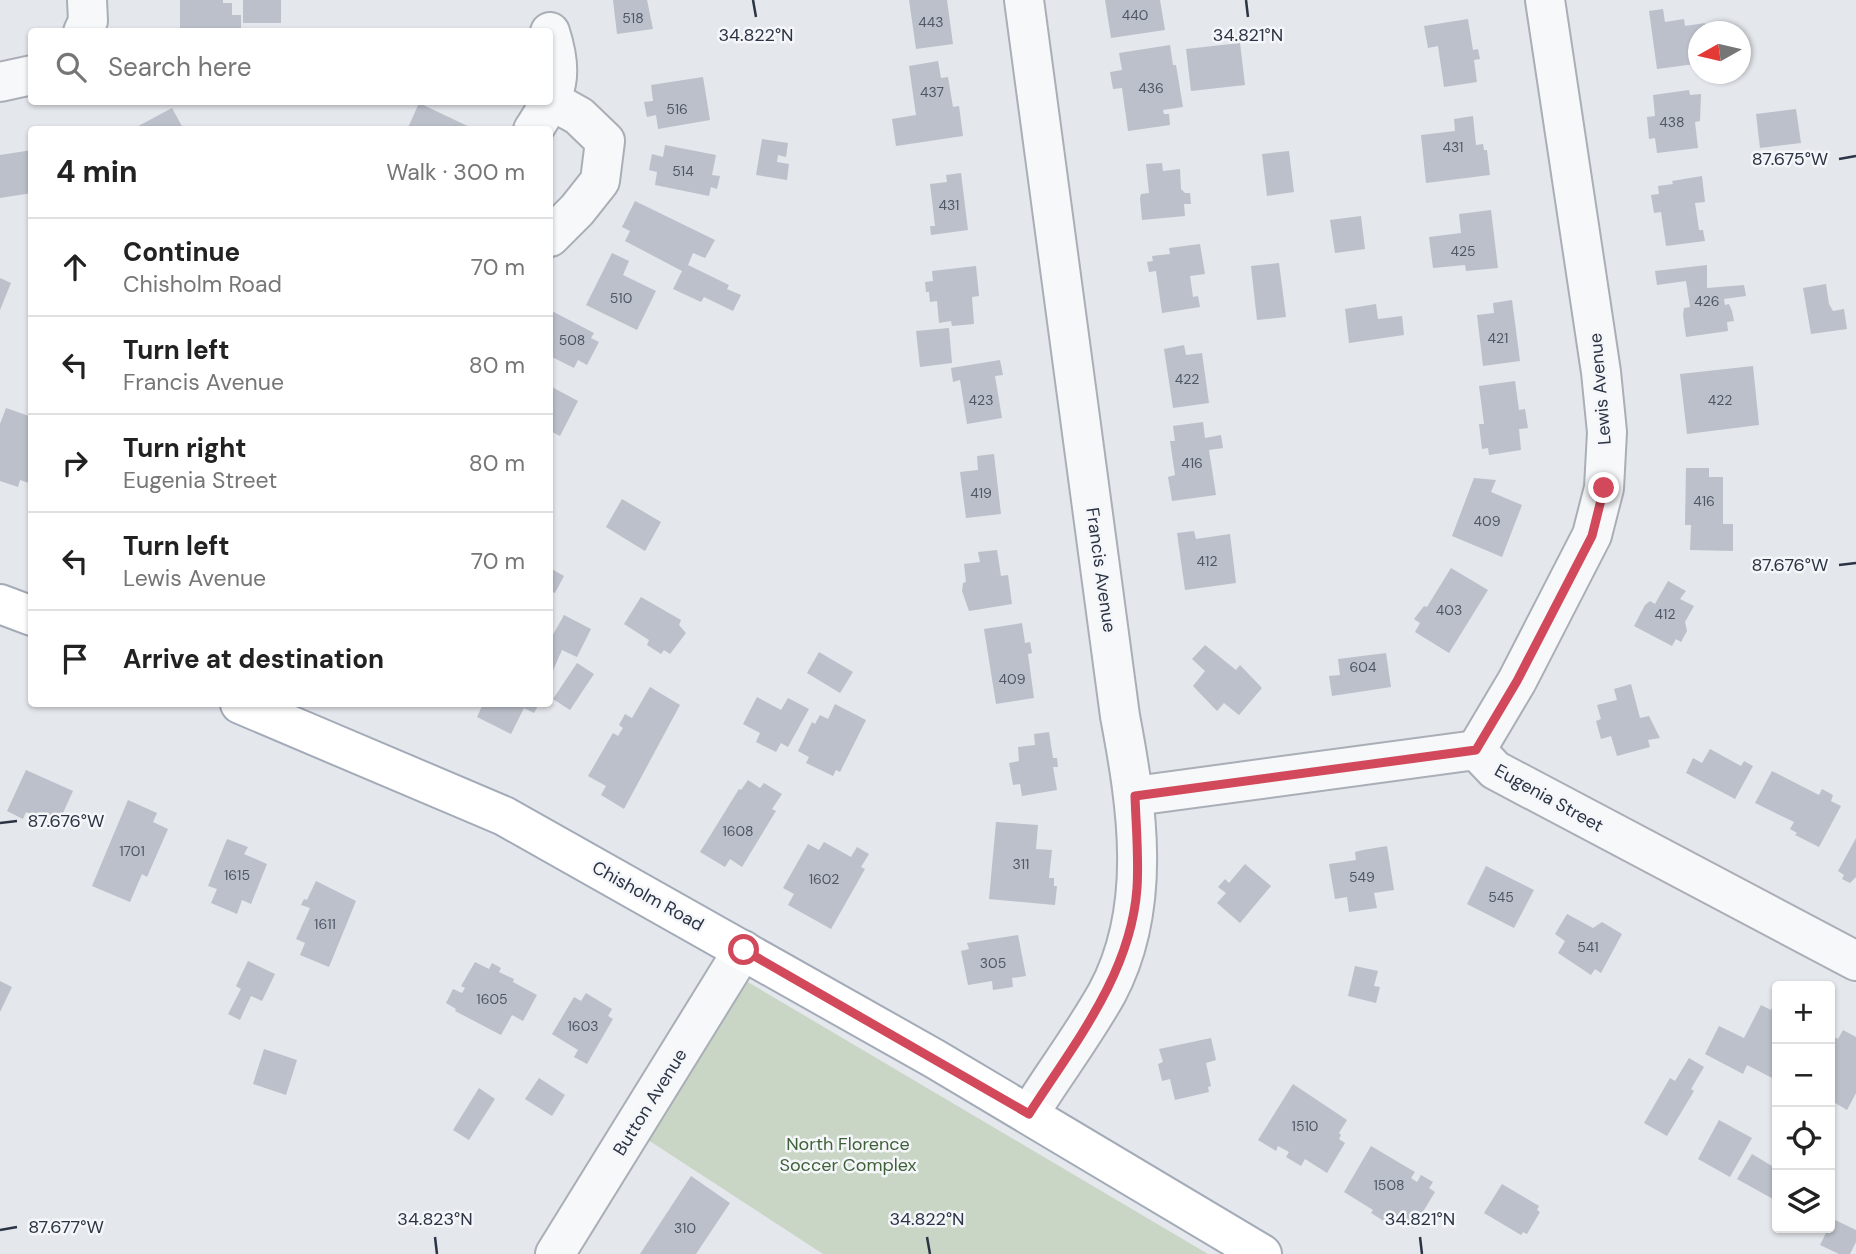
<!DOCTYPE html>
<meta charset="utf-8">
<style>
body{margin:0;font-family:"DM Sans",sans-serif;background:#f2f2f2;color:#222}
.controls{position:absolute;right:21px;bottom:21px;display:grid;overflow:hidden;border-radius:7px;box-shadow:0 2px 5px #0004}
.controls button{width:63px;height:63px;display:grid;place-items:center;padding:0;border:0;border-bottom:2px solid #e0e0e0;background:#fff;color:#222;font:35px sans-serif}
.compass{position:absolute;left:1688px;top:21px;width:63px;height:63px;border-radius:50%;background:#fff;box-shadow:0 2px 5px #0004;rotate:262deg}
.stop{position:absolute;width:21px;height:21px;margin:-16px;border:5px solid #d1495b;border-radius:50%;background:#fff}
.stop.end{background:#d1495b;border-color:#fff;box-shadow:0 2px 7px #0008}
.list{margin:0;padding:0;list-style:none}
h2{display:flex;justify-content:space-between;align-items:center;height:91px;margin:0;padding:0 28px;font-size:30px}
h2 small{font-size:23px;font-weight:400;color:#767676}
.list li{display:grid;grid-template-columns:46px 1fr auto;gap:21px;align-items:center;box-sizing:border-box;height:98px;padding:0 28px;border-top:2px solid #e0e0e0}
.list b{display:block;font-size:26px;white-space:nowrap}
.list p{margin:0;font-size:23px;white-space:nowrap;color:#767676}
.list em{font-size:23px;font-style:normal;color:#767676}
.icon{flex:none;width:38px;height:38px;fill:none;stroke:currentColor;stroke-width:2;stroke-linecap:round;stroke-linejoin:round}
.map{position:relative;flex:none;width:1856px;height:1254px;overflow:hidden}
.search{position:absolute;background:#fff;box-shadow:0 2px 5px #0004;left:28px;top:28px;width:525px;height:77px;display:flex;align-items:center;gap:18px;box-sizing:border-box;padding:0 24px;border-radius:7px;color:#767676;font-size:26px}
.panel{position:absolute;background:#fff;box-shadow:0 2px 5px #0004;left:28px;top:126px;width:525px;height:581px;border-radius:7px}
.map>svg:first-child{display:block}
</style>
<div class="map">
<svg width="1856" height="1254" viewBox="0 0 1856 1254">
<rect width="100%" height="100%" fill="#e4e7ec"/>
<!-- green -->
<path fill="#c9d6c5" d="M741 978 1208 1254H823L645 1138Z"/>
<!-- building -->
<g fill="#bbc0ca">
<path d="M180 0H223V3H232V15H241V32H180Z"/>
<rect x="243" y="0" width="38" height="23"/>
<path d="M613 0H647L653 29 617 34Z"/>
<path d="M909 0H947L953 44 916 49Z"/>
<path d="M1105 0H1160L1165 30 1111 38Z"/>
<path d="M1663 9 1665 22 1684 19 1685 26 1705 23 1706 32H1699V54H1694L1695 64 1657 69 1649 11Z"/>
<path d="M1468 19 1473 50 1478 49 1480 59 1474 60 1477 82 1444 87 1438 46 1428 48 1424 26Z"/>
<path d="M1240 43 1245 85 1191 91 1186 49Z"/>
<path d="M1170 45 1173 65H1176L1183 107 1163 110 1164 114H1169L1170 125 1128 131 1122 88 1113 89 1110 72 1122 70 1119 53Z"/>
<path d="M938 61 941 78 948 77 953 107 959 106 963 136 896 146 892 119 916 115 909 66Z"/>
<path d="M703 77 710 120 658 129 656 115 647 117 644 102 653 101 651 85Z"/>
<path d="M1689 90 1690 95 1701 94 1700 121 1695 122 1698 148 1657 153 1655 138 1649 139 1647 117 1655 116 1653 95Z"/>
<path d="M419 103 476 130H407Z"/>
<path d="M172 108 184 130H131Z"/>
<path d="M1796 109 1801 143 1760 148 1756 114Z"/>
<path d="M1473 116 1476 145 1483 144 1484 150H1487L1490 175 1426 183 1421 135 1455 131 1454 119Z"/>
<path d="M762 139 788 143 786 157 778 155 777 162 789 164 787 180 756 175Z"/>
<path d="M665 145 716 155 712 175 720 176 717 189 711 187 709 196 655 185 657 172 649 170 652 154 663 157Z"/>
<path d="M32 150V193L0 198V155Z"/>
<path d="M1289 151 1294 192 1267 196 1262 154Z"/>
<path d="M1162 163 1163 171 1180 169 1181 189 1185 193H1190L1191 204H1184L1185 216 1142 220 1140 198 1141 194 1149 193 1146 164Z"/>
<path d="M961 173 968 230 931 235 930 226H935L930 184 947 182 946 175Z"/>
<path d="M1702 176 1705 202 1695 203 1699 230H1703L1705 241 1666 246 1661 212 1654 213 1651 195 1659 194 1658 186 1673 184 1672 181Z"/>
<path d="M635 201 715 240 705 258 693 253 688 265 729 285 727 289 741 295 733 311 704 297 701 302 673 289 682 271 625 241 630 231 622 227Z"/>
<path d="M1491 210 1498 268 1466 271 1465 265 1433 268 1429 237 1461 233 1459 214Z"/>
<path d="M1361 216 1365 249 1335 253 1330 220Z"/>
<path d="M1200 244 1205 274 1190 276 1193 297 1198 296 1200 307 1162 313 1156 271 1149 272 1147 262 1153 261 1152 256 1170 254 1169 248Z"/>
<path d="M612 253 629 261 623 275 656 291 637 330 586 305Z"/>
<path d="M1279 263 1286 317 1257 320 1251 266Z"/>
<path d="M1707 265V288L1744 285 1746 296 1724 299 1725 305 1729 304 1732 311 1734 321 1727 322 1728 331 1686 337 1683 315 1684 308 1690 307 1686 281 1657 285 1655 271Z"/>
<path d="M976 266 979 296 972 297 974 324 952 326 951 321 939 323 937 301 930 302 929 292H926L925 282 933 281 932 271Z"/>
<path d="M0 278 11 283 0 310Z"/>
<path d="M1826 284 1829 304 1833 311 1844 309 1847 329 1811 334 1803 288Z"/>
<path d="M1512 300 1520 361 1483 366 1477 315 1494 313 1493 303Z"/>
<path d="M1376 304 1378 319 1402 316 1404 335 1349 343 1345 309Z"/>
<path d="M550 310 594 333 591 338 599 342 587 365 578 360 574 368 550 356Z"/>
<path d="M949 328 952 363 920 367 916 331Z"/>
<path d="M1184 345 1186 355 1202 353 1209 403 1173 408 1164 349Z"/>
<path d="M1000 360 1003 375 995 376 1002 418 967 424 960 380 953 382 951 368Z"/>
<path d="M1753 366 1759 425 1687 434 1680 374Z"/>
<path d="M1515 381 1519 410 1525 409 1528 428 1519 429 1521 450 1489 455 1488 448 1482 449 1479 424H1484L1479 386Z"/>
<path d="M550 386 578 401 560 436 550 431Z"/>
<path d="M6 408 32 417V484L20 480 18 487 0 481V424Z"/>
<path d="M1203 422 1205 438 1221 435 1223 448 1209 450 1216 495 1172 501 1168 477 1175 475 1170 441H1175L1173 426Z"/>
<path d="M994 454 1001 514 966 518 960 472 978 470 977 456Z"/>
<path d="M1686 468H1709V477H1723V524H1733V551L1690 550 1691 525H1685Z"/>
<path d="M1474 478 1496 480 1491 492 1522 505 1502 557 1452 536Z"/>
<path d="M622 499 661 522 645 551 606 527Z"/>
<path d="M1194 531 1196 539 1230 534 1236 583 1185 590 1177 533Z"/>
<path d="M997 550 1001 576 1008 575 1012 604 969 611 962 591 963 583 966 582 964 564 980 562 978 552Z"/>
<path d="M550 568 564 576 555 593 550 591Z"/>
<path d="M1451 568 1488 590 1449 653 1415 632 1420 623 1414 619 1424 606 1427 607Z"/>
<path d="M1668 581 1686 591 1680 599 1694 606 1685 622 1687 631 1681 642 1676 639 1672 646 1634 626 1645 605 1650 601 1655 604Z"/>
<path d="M641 597 681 620 679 625 686 633 670 654 664 650 661 654 647 645 649 640 624 624Z"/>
<path d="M564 615 591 629 577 657 562 650 550 677V640Z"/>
<path d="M1022 623 1025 643 1030 642 1032 653 1028 654 1034 698 996 704 984 629Z"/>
<path d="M1205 645 1236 670 1240 665 1262 688 1239 715 1224 703 1217 711 1193 686 1205 671 1192 659Z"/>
<path d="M819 652 853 672 840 693 807 673Z"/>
<path d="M1386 653 1391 687 1332 696 1329 676 1340 675 1338 659Z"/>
<path d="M577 663 594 674 570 710 553 699Z"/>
<path d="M1631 684 1640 718 1649 716 1660 738 1648 740 1650 747 1617 756 1611 736 1601 739 1596 721 1601 719 1597 705 1617 700 1614 689Z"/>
<path d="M650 687 680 705 624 809 601 795 606 786 588 776 613 733 618 736 623 728 619 725 625 714 632 718Z"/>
<path d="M757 697 781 710 788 698 809 709 788 747 781 743 776 752 756 742 760 733 743 724Z"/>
<path d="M483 704H539L534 713 524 708 511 734 477 717Z"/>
<path d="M835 704 866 720 840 772 836 770 833 776 806 763 809 757 798 751 812 722 815 724 820 715 828 719Z"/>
<path d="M1049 732 1053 758H1057L1058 767H1053L1057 790 1022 796 1020 784 1013 785 1009 763 1019 761 1018 747 1035 745 1034 734Z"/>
<path d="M1710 749 1741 766 1744 761 1753 766 1735 799 1686 773 1693 758 1702 763Z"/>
<path d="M26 770 73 791 57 826 26 812 23 819 7 811Z"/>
<path d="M1772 771 1819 795 1822 789 1833 795 1831 801 1841 806 1819 847 1795 835 1797 833 1790 829 1794 822 1755 803Z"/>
<path d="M748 780 760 788 764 783 782 794 772 809 776 811 742 867 730 859 725 867 700 852 739 789 741 790Z"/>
<path d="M128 800 157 813 153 822 168 829 147 877 142 874 130 902 92 886Z"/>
<path d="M996 822 1038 825 1036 849 1052 850 1049 878H1054V886H1057L1055 905 989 899Z"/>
<path d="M1856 838V877L1850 883 1842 879 1844 875 1838 871Z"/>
<path d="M227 839 248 847 244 854 267 864 251 904 242 900 237 914 211 903 217 889 208 886Z"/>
<path d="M824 842 851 857 857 847 869 854 861 867 865 869 831 929 788 905 794 894 783 888 808 844 819 850Z"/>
<path d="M1387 846 1394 890 1374 893 1377 908 1349 912 1347 897 1335 899 1329 864 1356 860 1355 852 1363 850Z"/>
<path d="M1245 864 1271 886 1240 923 1217 903 1226 893 1218 887 1225 879 1229 883Z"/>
<path d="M1486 866 1534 890 1514 928 1467 904Z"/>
<path d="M316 881 356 901 329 967 300 955 305 943 296 939 310 908 301 905 304 899 307 900Z"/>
<path d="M1567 914 1593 928 1602 922 1622 934 1601 973 1595 969 1591 975 1558 953 1565 941 1555 934Z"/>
<path d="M1018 935 1026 976 1012 978 1013 987 993 990 992 981 968 985 961 951 969 949 967 943Z"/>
<path d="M248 961 275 974 262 1001 251 996 240 1020 228 1014 241 989 236 986Z"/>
<path d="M475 962 489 969 492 963 501 968 499 972 514 979 513 982 537 995 523 1021 512 1015 501 1035 455 1011 456 1009 446 1003 453 989 462 993 465 988 461 986Z"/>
<path d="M1355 966 1378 971 1374 986 1380 987 1376 1003 1348 996Z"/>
<path d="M0 981 12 987 0 1012Z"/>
<path d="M586 993 612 1009 608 1016 613 1019 587 1064 574 1057 578 1050 552 1034 574 997 581 1001Z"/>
<path d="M1777 997 1776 1080 1747 1065 1743 1074 1705 1054 1719 1026 1744 1038 1761 1005 1771 1010Z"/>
<path d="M1843 1030 1856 1037V1093L1847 1110 1830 1100V1035L1838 1039Z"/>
<path d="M1211 1038 1216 1060 1206 1063 1211 1086 1208 1087 1209 1092 1175 1100 1170 1079 1162 1081 1158 1064 1163 1062 1159 1049Z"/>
<path d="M264 1049 297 1060 286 1095 253 1084Z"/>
<path d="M1689 1058 1704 1067 1691 1089 1694 1091 1667 1136 1644 1123 1670 1078 1675 1081Z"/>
<path d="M539 1078 565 1095 552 1116 525 1099Z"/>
<path d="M1293 1084 1347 1120 1339 1133 1341 1135 1339 1139 1345 1143 1327 1173 1305 1159 1301 1166 1286 1157 1289 1152 1278 1146 1276 1151 1258 1140Z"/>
<path d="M479 1088 495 1099 469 1140 453 1130Z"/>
<path d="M1719 1120 1752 1138 1730 1177 1698 1159Z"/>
<path d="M1371 1146 1415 1172 1411 1178 1417 1182 1421 1175 1433 1182 1429 1188 1435 1192 1413 1228 1394 1217 1390 1225 1371 1213 1373 1210 1344 1192Z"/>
<path d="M1752 1154 1777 1169V1191L1773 1199 1737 1179Z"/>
<path d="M691 1176 730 1203 696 1254H640Z"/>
<path d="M1502 1184 1539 1206 1537 1210 1540 1212 1527 1234 1523 1232 1521 1235 1484 1213Z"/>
<path d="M1833 1219 1856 1230V1242L1850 1254H1839L1820 1245Z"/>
</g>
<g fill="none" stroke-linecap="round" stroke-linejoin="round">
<!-- minor casing -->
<g stroke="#a9aeb7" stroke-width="42">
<g id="minor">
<path d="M1024 0 1120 716C1137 806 1153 907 1107 993 1084 1034 1054 1074 1029 1114"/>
<path d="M83 32 88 21 87 0"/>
<path d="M0 82 32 75"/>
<path d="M533 130C558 92 564 75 550 32"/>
<path d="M550 237 577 210 600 181 605 141 579 116 552 101"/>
<path d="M1476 750 1517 681 1592 535 1604 488 1607 432 1601 372 1545 0"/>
<path d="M1135 796 1476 750 1495 770 1856 961"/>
<path d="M555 1254 743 950"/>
</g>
</g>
<!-- major casing -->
<g stroke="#a3abb8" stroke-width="42">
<g id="major">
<path d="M0 604 32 616"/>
<path d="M240 704 504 816 935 1059 1262 1254"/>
</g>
</g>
<!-- minor -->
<use href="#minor" stroke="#f7f8fa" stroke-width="38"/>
<!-- major -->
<use href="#major" stroke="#fff" stroke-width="38"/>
</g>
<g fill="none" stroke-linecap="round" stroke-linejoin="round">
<!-- route -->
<path stroke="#d1495b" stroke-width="9" d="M744 950 1029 1114C1074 1044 1131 974 1137 888 1139 858 1136 826 1135 796L1476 750 1517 681 1592 536 1604 488"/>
</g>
<!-- ticks -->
<path fill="none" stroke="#2b3445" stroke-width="2.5" d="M753 0 756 17M1246 0 1248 17M1839 159 1856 156M1839 565 1856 563M0 823 17 821M0 1230 17 1227M435 1237 437 1254M927 1237 930 1254M1420 1237 1422 1254"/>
<g text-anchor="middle" stroke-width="5" stroke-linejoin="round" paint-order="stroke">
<!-- number labels -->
<g font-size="14" fill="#4f5766">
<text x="1135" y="20">440</text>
<text x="633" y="23">518</text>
<text x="931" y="27">443</text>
<text x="1151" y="93">436</text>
<text x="932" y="97">437</text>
<text x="677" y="114">516</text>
<text x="1672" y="127">438</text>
<text x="1453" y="152">431</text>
<text x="683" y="176">514</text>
<text x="949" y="210">431</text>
<text x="1463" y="256">425</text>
<text x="621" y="303">510</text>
<text x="1707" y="306">426</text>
<text x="1498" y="343">421</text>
<text x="572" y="345">508</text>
<text x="1187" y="384">422</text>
<text x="981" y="405">423</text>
<text x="1720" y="405">422</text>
<text x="1192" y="468">416</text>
<text x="981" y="498">419</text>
<text x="1704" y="506">416</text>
<text x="1487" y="526">409</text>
<text x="1207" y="566">412</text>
<text x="1449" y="615">403</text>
<text x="1665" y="619">412</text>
<text x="1363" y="672">604</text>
<text x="1012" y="684">409</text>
<text x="738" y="836">1608</text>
<text x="132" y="856">1701</text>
<text x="1021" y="869">311</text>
<text x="237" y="880">1615</text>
<text x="1362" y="882">549</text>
<text x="824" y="884">1602</text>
<text x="1501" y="902">545</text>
<text x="325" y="929">1611</text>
<text x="1588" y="952">541</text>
<text x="993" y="968">305</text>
<text x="492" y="1004">1605</text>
<text x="583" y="1031">1603</text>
<text x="1305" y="1131">1510</text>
<text x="1389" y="1190">1508</text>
<text x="685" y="1233">310</text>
</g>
<!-- street labels -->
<g font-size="18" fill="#2b3445" stroke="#f4f6f9">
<text transform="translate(1600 389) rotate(-95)" y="6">Lewis Avenue</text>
<text transform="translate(1101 570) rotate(82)" y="6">Francis Avenue</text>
<text transform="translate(1549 798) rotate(29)" y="6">Eugenia Street</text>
<text transform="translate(648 896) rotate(29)" y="6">Chisholm Road</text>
<text transform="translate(650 1102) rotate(-58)" y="6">Button Avenue</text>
</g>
<!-- park labels -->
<g font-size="18" fill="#3f6138" stroke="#f4f6f9">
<text x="848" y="1150">North Florence<tspan x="848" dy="21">Soccer Complex</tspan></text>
</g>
</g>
<g font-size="18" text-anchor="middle" fill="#2b3445" stroke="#f4f6f9" stroke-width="5" stroke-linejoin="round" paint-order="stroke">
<text x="756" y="41">34.822°N</text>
<text x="1248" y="41">34.821°N</text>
<text x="1790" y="165">87.675°W</text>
<text x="1790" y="571">87.676°W</text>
<text x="66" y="827">87.676°W</text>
<text x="435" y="1225">34.823°N</text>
<text x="927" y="1225">34.822°N</text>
<text x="1420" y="1225">34.821°N</text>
<text x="66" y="1233">87.677°W</text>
</g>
</svg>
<div class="controls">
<button>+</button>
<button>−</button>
<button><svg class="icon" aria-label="locate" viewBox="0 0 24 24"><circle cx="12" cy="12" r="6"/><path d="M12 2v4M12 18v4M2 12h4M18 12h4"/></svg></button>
<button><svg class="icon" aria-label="layers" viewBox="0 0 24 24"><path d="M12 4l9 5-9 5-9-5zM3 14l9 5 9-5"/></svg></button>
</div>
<svg class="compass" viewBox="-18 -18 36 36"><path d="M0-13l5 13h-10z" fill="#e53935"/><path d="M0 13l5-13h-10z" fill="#767676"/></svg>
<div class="stop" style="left:744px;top:950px"></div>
<div class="stop end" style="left:1604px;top:488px"></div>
<div class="search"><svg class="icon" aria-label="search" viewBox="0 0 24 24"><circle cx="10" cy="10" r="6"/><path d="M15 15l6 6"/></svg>Search here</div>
<section class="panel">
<h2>4 min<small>Walk · 300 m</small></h2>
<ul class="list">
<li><svg class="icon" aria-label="ahead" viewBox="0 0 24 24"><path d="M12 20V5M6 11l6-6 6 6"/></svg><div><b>Continue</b><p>Chisholm Road</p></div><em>70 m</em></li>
<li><svg class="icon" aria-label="left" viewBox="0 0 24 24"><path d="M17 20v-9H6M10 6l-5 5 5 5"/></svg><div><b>Turn left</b><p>Francis Avenue</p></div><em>80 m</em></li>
<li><svg class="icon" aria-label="right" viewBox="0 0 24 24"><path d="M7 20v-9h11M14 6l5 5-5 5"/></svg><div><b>Turn right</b><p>Eugenia Street</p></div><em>80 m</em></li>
<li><svg class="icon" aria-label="left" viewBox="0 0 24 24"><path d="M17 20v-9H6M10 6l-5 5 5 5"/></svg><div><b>Turn left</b><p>Lewis Avenue</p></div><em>70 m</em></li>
<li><svg class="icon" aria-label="arrive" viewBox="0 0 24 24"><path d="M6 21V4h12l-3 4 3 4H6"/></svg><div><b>Arrive at destination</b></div></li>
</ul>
</section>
</div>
